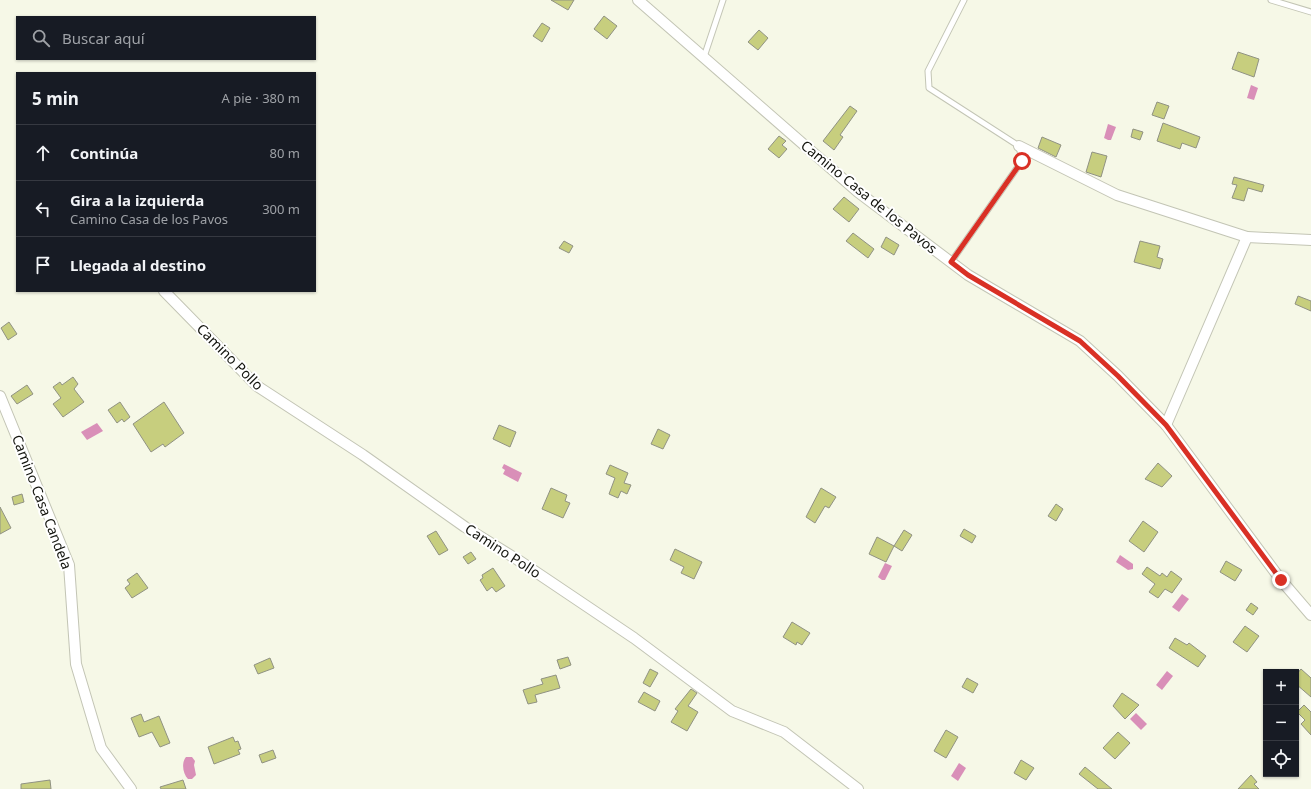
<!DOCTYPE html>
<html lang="es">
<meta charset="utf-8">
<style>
body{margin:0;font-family:"Noto Sans",sans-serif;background:#242831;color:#f1f3f6}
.controls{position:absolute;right:12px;bottom:12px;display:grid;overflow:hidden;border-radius:0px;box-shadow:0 1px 3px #0004}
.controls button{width:36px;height:36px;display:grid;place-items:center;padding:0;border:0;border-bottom:1px solid #363941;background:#171b24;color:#f1f3f6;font:20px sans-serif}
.stop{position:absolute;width:12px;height:12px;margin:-9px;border:3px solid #d93025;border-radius:50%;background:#fff}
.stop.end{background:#d93025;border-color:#fff;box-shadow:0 1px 4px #0008}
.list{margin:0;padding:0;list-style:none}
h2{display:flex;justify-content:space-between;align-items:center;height:52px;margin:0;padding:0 16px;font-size:17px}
h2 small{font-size:13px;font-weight:400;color:#9ea1a6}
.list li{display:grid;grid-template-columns:26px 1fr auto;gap:12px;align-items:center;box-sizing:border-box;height:56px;padding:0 16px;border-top:1px solid #363941}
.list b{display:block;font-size:15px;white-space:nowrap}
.list p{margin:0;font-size:13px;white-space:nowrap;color:#9ea1a6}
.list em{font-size:13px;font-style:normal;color:#9ea1a6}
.icon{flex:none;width:22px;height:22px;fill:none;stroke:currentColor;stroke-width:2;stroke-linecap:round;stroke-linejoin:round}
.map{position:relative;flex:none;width:1311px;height:789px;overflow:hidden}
.search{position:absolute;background:#171b24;box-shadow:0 1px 3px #0004;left:16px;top:16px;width:300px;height:44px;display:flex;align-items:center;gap:10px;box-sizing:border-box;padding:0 14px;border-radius:0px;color:#9ea1a6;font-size:15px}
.panel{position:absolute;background:#171b24;box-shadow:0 1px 3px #0004;left:16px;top:72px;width:300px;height:220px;border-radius:0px}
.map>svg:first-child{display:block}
</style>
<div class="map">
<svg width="1311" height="789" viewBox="0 0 1311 789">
<rect width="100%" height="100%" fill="#f6f8e7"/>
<!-- water -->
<g fill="#d98fb8">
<path d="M1251 85 1258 88 1254 100 1247 98Z"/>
<path d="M1108 124 1116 127 1111 140H1108L1104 138Z"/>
<path d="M97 423 103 431 87 440 81 432Z"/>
<path d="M504 464 522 473 518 482 503 474 505 470 502 468Z"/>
<path d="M1120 555 1133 564V569L1128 570 1116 562Z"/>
<path d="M885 563 892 566 885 580H882L878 577Z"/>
<path d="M1182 594 1189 599 1179 612 1172 607Z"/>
<path d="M1167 671 1173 676 1162 690 1156 685Z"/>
<path d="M1136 713 1147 724 1141 730 1130 719Z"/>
<path d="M186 757H192L195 761 194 765 196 775 192 779H188C183 774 181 763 186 757Z"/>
<path d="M959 763 966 768 958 781 951 776Z"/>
</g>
<!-- building -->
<g fill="#c7ce7e" stroke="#909283">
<path d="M551 0H574L568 10Z"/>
<path d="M604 16 617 26 607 39 594 29Z"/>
<path d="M542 23 550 28 542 42 533 36Z"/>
<path d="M759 30 768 38 758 50 748 42Z"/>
<path d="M1238 52 1259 59 1254 77 1232 69Z"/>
<path d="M1157 102 1169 106 1164 119 1152 115Z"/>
<path d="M850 106 857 111 840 135 843 137 834 150 823 141Z"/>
<path d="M1163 123 1200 137 1196 148 1182 143 1180 149 1157 141Z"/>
<path d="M1133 129 1143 132 1140 140 1131 137Z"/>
<path d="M779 136 786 141 782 145 787 149 779 158 768 149Z"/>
<path d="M1042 137 1061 145 1056 157 1038 148Z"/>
<path d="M1092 152 1107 156 1101 177 1086 172Z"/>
<path d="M1234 177 1264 185 1262 192 1248 188 1244 201 1232 198 1237 185 1232 184Z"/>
<path d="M844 197 859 209 849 222 833 209Z"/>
<path d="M853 233 874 249 868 258 846 241Z"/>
<path d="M886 237 899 245 894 255 881 247Z"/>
<path d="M564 241 573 246 569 253 559 248Z"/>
<path d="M1140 241 1160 246 1157 257 1163 259 1160 269 1134 262Z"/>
<path d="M1298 296 1311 301V311L1295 304Z"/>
<path d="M9 322 17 334 8 340 1 328Z"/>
<path d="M73 377 78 384 74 389 84 402 63 417 53 404 61 398 53 387 60 382 62 385Z"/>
<path d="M27 385 33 394 17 404 11 396Z"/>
<path d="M120 402 130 417 124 422 122 419 117 423 108 410Z"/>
<path d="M164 402 184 433 165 447 163 444 151 452 133 424Z"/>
<path d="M499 425 516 432 510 447 493 439Z"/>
<path d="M658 429 670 435 663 449 651 444Z"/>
<path d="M1158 463 1172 476 1162 487 1145 479Z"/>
<path d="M610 465 628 473 624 483 631 485 627 494 621 491 618 498 609 494 615 478 606 474Z"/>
<path d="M551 488 567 495 565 501 570 503 563 518 542 509Z"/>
<path d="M821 488 836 497 829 508 825 506 815 523 806 517Z"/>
<path d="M22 494 24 502 14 505 12 497Z"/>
<path d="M1056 504 1063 509 1056 521 1048 516Z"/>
<path d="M0 507 11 528 0 534Z"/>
<path d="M1143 521 1158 532 1144 552 1129 541Z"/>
<path d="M964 529 976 536 972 543 960 536Z"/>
<path d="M904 530 912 535 902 551 894 546 886 562 869 554 877 537 894 546Z"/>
<path d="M436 531 448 550 439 555 427 536Z"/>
<path d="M675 549 702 562 694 579 681 573 684 567 670 560Z"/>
<path d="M471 552 476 559 468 564 463 557Z"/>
<path d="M1226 561 1242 570 1235 581 1220 572Z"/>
<path d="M1147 567 1160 576 1162 573 1167 577 1171 571 1182 579 1172 593 1165 589 1158 598 1149 592 1155 584 1142 574Z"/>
<path d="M493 568 505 586 496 592 492 587 487 591 480 580 483 578 482 575Z"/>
<path d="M137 573 148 588 132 598 125 588 130 584 127 580Z"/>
<path d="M1251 603 1258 608 1253 615 1246 610Z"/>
<path d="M792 622 810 633 802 645 797 642 796 645 783 637Z"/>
<path d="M1245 626 1259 636 1247 652 1233 642Z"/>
<path d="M1175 638 1187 645 1189 643 1206 656 1198 667 1169 648Z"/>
<path d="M568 657 571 665 560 669 557 660Z"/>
<path d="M270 658 274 668 258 674 254 665Z"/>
<path d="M650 669 658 673 650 687 643 683Z"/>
<path d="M1301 669 1311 678V697L1296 684V675Z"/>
<path d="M556 675 560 688 535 695 537 702 528 704 523 690 543 684 541 679Z"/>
<path d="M967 678 978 684 973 693 962 687Z"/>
<path d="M691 689 697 693 688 706 698 712 687 731 671 722 678 711 675 709Z"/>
<path d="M644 692 660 701 655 711 638 702Z"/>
<path d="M1122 693 1139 705 1125 719 1113 706Z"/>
<path d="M1304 705 1311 712V735L1301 724 1305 720 1297 712Z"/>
<path d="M141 714 144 722 159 716 170 743 160 747 152 732 139 737 131 718Z"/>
<path d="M946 730 958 737 946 758 934 751Z"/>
<path d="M1118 732 1130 743 1115 759 1103 748Z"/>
<path d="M233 737 235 742 238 741 241 749 238 750 240 754 214 764 208 747Z"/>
<path d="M273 750 276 758 262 763 259 755Z"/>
<path d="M1021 760 1034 768 1026 780 1014 773Z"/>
<path d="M1085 767 1112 789H1098L1079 774Z"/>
<path d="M1251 775 1257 782 1254 784 1259 789H1238Z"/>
<path d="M50 780 51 789H21V784Z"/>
<path d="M183 780 186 789H161L160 787Z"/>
</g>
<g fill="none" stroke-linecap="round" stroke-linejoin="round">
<!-- service casing -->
<g stroke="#c3c5b5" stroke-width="7">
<g id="service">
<path d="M1271 0 1311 12"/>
<path d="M704 57 723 0"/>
<path d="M951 262 1022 161 1019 146 929 88 928 71 964 0"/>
</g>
</g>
<!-- minor casing -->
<g stroke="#c3c5b5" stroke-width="12">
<g id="minor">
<path d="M638 0 858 192 968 275 1080 341 1118 376 1166 425 1281 580 1311 615"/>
<path d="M1019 146 1117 195 1247 237"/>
<path d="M164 291 257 386 363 455 465 527 518 560 634 638 732 711 784 732 858 789"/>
<path d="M0 396 69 565 76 664 101 748 131 789"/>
<path d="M1166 425 1247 237 1311 240"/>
</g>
</g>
<!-- service -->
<use href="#service" stroke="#fff" stroke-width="5"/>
<!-- minor -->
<use href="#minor" stroke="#fff" stroke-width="10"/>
</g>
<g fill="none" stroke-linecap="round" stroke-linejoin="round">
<!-- route -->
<path stroke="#d93025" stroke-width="5" d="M1022 161 951 262 968 275 1080 341 1118 376 1166 425 1281 580"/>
</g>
<g text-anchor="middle" stroke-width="4" stroke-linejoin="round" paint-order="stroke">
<!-- street labels -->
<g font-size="14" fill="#13140e" stroke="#fff">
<text transform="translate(869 197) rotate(39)" y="5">Camino Casa de los Pavos</text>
<text transform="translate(230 357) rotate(45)" y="5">Camino Pollo</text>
<text transform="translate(42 502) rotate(69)" y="5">Camino Casa Candela</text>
<text transform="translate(503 551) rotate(33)" y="5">Camino Pollo</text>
</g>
</g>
</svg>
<div class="controls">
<button>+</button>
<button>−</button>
<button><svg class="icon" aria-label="locate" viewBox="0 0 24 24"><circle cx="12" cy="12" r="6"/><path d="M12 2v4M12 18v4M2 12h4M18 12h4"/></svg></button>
</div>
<div class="stop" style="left:1022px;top:161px"></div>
<div class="stop end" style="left:1281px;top:580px"></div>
<div class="search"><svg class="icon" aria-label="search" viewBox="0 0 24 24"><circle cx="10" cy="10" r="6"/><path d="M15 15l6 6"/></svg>Buscar aquí</div>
<section class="panel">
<h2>5 min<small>A pie · 380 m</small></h2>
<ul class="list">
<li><svg class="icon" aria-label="ahead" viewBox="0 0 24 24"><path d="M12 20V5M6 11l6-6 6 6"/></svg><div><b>Continúa</b></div><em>80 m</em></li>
<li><svg class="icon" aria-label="left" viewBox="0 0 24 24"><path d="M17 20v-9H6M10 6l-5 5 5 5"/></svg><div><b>Gira a la izquierda</b><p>Camino Casa de los Pavos</p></div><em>300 m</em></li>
<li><svg class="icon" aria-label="arrive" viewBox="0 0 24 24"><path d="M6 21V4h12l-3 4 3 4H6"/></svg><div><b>Llegada al destino</b></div></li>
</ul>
</section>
</div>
